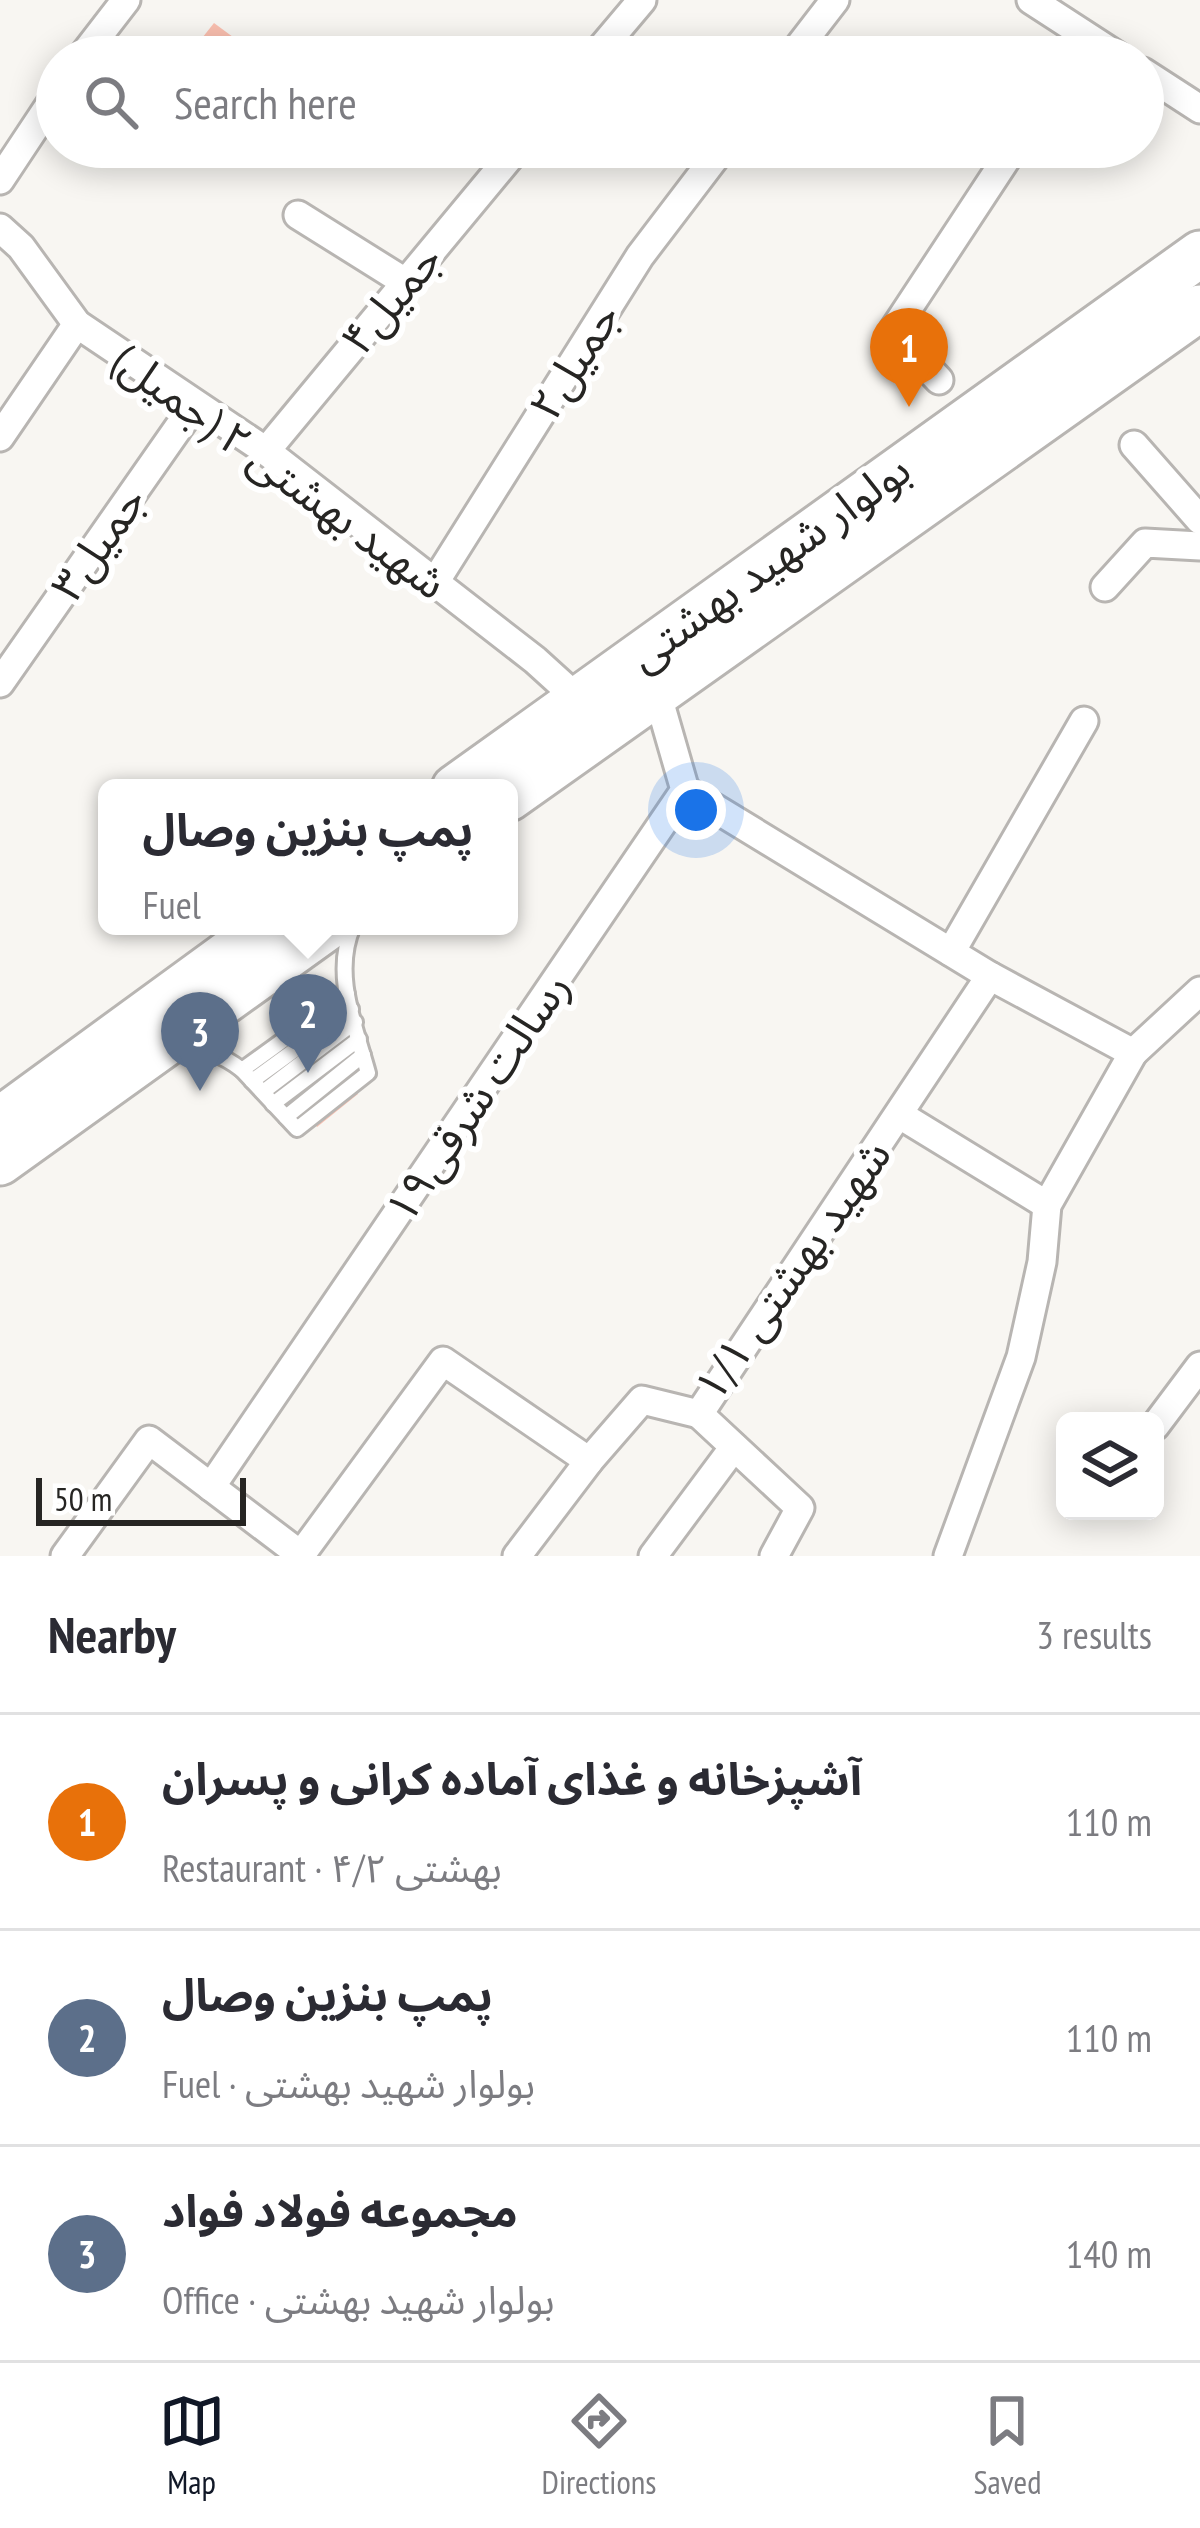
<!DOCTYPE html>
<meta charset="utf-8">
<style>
body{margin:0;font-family:"PT Sans Narrow","Noto Sans Arabic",sans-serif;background:#f7f7f7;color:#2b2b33}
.controls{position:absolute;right:36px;bottom:36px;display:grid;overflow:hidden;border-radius:18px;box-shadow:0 6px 30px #0003}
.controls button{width:108px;height:108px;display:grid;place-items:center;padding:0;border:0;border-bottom:3px solid #e1e1e2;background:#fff;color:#2b2b33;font:60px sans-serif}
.scale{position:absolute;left:36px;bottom:30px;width:210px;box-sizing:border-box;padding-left:12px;border:6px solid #262523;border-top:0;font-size:33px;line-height:42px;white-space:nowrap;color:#262523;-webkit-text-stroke:9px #fff;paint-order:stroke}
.you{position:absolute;left:696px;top:810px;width:42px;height:42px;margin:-30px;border:9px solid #fff;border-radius:50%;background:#1a73e8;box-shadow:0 0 0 18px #1a73e833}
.badge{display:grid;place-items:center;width:78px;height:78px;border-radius:50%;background:#111827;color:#fff;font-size:39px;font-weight:700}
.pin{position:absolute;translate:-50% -99px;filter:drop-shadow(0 3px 6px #0008)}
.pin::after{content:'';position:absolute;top:63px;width:42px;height:36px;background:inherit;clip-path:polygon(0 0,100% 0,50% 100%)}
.popup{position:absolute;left:98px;top:779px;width:420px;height:156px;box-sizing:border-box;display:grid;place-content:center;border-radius:18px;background:#fff;filter:drop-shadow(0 3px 9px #0005);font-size:39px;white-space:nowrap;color:#7c7c81}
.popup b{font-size:45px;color:#2b2b33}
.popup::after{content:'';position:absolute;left:50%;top:100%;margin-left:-24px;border:24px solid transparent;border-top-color:#fff}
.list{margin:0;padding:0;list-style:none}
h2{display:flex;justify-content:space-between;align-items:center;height:156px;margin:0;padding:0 48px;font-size:51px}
h2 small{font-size:39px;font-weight:400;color:#7c7c81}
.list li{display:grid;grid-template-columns:78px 1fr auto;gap:36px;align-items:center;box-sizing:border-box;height:216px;padding:0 48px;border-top:3px solid #e1e1e2}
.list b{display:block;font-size:45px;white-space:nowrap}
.list p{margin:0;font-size:39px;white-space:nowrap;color:#7c7c81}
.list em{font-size:39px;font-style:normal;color:#7c7c81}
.icon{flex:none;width:66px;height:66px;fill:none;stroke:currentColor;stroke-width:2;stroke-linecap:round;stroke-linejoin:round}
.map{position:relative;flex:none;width:1200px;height:1556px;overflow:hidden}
.search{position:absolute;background:#fff;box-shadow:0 6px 30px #0003;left:36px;right:36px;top:36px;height:132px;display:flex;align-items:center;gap:30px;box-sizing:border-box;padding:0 42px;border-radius:66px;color:#7c7c81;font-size:45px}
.sheet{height:804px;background:#fff}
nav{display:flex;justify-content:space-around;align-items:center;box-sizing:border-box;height:168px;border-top:3px solid #e1e1e2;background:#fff;font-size:33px;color:#7c7c81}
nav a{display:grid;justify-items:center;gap:6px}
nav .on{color:#111827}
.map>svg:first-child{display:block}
</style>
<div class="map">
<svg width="1200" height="1556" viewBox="0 0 1200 1556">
<rect width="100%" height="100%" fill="#f8f6f2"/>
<!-- building -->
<g fill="#fabfaf">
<path d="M214 23 260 57H187Z"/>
<path d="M298 1019 358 1094 317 1127 257 1052Z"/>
</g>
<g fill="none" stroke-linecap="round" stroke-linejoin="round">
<!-- lane casing -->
<g stroke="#b8b5b2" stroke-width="20">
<g id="lane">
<path d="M180 1053C205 1048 223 1055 242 1070L347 994"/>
<path d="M242 1070 297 1129 368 1073C355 1025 332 974 353 926"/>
<path d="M252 1081 351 1009"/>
<path d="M263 1092 355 1022"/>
<path d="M273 1104 359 1039"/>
<path d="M286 1117 363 1055"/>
</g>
</g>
<!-- street casing -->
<g stroke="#b8b5b2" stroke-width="33">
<g id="street">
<path d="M1031 0 1119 57"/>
<path d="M82 57 126 0"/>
<path d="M594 57 642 0"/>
<path d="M791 57 835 0"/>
<path d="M1143 72 1200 109"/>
<path d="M0 180 57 94"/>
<path d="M298 215 405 282"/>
<path d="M0 228 21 247 77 324 266 451 535 660 578 699"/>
<path d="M939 380 893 331 1014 147"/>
<path d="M0 437 77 324"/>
<path d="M1134 445 1200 520"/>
<path d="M266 451 518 147"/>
<path d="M435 582 640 256 723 147"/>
<path d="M1105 587 1145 543 1200 546"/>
<path d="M0 683 195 404"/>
<path d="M685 790 990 976 1133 1053 1047 1205 1042 1262 1021 1357 948 1556"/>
<path d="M951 952 1084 721"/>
<path d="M1133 1053 1200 991"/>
<path d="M900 1115 1047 1205"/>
<path d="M699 1414 800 1508 774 1556"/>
<path d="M1155 1426 1200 1366"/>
<path d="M211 1487 685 790 657 693"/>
<path d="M65 1556 149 1440 301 1555"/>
<path d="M300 1556 443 1361 589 1461"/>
<path d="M517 1556 589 1461 642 1400 699 1414 990 976"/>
<path d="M653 1556 734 1447"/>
</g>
</g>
<!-- primary casing -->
<g stroke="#b8b5b2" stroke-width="51">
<g id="primary">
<path d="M455 788 1200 254"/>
<path d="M509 798 1200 308"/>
<path d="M0 1120 266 926"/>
<path d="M0 1162 329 926"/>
</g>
</g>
<!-- lane -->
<use href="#lane" stroke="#fff" stroke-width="14"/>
<!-- street -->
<use href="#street" stroke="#fff" stroke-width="27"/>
<!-- primary -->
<use href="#primary" stroke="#fff" stroke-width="45"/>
</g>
<g text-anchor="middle" stroke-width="12" stroke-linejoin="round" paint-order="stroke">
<!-- street labels -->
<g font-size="45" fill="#262523" stroke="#fff">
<text transform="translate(391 299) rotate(-50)" y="16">جمیل۴</text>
<text transform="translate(574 361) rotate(-58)" y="16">جمیل۲</text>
<text transform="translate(280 471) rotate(36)" y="16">شهید بهشتی ۲ (جمیل)</text>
<text transform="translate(98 543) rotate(-55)" y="16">جمیل۳</text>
<text transform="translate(769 562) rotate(-36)" y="16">بولوار شهید بهشتی</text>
<text transform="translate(477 1097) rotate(-56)" y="16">رسالت شرقی۱۹</text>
<text transform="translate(792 1270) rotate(-55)" y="16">شهید بهشتی ۱/۱</text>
</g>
</g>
</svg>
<div class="controls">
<button><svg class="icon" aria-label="layers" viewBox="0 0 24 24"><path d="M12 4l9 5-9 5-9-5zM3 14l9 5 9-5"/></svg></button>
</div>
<div class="scale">50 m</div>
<div class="you"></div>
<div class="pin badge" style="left:909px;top:407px;background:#e8710a">1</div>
<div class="pin badge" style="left:308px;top:1073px;background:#5c6f8a">2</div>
<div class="popup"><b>پمپ بنزین وصال</b>Fuel</div>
<div class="pin badge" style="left:200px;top:1091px;background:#5c6f8a">3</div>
<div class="search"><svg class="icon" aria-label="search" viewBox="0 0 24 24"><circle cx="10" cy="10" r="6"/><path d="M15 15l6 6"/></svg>Search here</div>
</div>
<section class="sheet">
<h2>Nearby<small>3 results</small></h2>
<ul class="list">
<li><span class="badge" style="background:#e8710a">1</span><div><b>آشپزخانه و غذای آماده کرانی و پسران</b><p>Restaurant · بهشتی ۴/۲</p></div><em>110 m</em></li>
<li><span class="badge" style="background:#5c6f8a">2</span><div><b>پمپ بنزین وصال</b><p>Fuel · بولوار شهید بهشتی</p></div><em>110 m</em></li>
<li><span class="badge" style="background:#5c6f8a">3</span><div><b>مجموعه فولاد فواد</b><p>Office · بولوار شهید بهشتی</p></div><em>140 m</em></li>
</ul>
</section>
<nav>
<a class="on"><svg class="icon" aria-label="map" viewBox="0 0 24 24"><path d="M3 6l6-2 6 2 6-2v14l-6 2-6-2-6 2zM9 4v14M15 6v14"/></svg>Map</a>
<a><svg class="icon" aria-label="directions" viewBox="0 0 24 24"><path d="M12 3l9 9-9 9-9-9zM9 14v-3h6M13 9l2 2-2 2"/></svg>Directions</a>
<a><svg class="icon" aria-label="saved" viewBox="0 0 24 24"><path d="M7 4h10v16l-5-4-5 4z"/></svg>Saved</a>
</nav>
